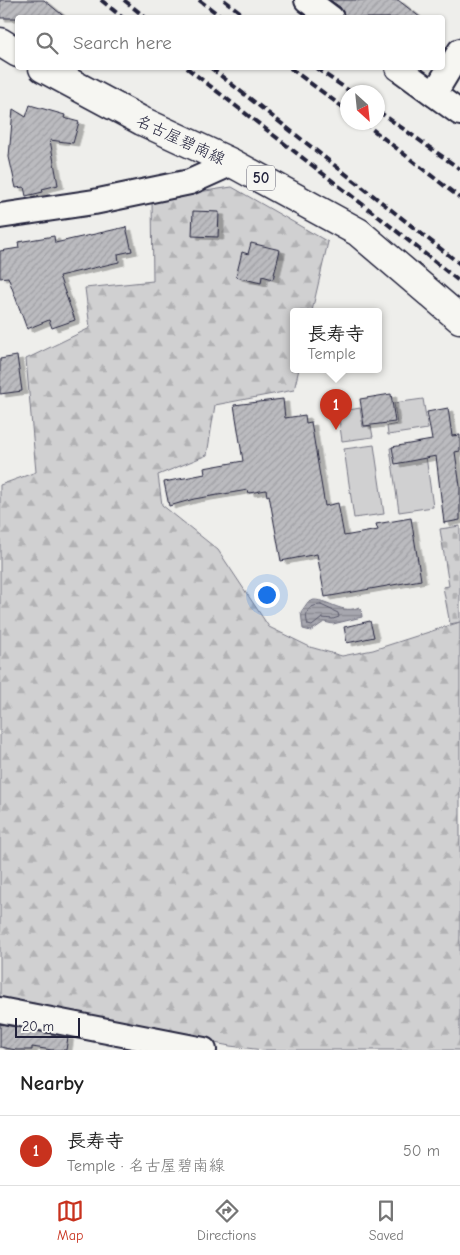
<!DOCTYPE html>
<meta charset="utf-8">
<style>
body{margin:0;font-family:"Comic Neue","Klee One",sans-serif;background:#f6f6f6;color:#222}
.compass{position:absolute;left:340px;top:85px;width:45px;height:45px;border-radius:50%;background:#fff;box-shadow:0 1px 4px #0004;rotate:153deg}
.scale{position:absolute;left:15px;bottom:12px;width:65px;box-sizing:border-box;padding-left:5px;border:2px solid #22223b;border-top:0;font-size:14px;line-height:18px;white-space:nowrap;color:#22223b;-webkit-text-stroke:4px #f6f6f2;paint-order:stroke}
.you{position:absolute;left:266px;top:594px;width:18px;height:18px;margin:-12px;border:4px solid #fff;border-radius:50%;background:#1a73e8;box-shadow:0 0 0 8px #1a73e833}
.badge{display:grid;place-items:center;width:32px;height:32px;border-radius:50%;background:#c8321e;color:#fff;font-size:16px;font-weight:700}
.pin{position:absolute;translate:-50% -41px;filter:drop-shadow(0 1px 2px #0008)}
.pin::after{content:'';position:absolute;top:26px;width:18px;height:15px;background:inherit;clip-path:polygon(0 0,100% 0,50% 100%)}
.popup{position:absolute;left:290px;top:308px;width:92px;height:65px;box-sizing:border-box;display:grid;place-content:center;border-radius:5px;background:#fff;filter:drop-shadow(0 1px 4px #0005);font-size:16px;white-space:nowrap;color:#767676}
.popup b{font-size:19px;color:#222}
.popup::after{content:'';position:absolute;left:50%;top:100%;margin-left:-10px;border:10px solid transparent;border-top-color:#fff}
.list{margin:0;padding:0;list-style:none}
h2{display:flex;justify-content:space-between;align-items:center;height:65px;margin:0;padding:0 20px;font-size:21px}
h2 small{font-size:16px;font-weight:400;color:#767676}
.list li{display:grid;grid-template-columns:32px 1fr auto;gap:15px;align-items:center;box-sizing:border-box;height:70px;padding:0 20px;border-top:1px solid #e0e0e0}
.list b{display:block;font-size:19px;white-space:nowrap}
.list p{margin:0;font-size:16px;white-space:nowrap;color:#767676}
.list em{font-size:16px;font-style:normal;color:#767676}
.icon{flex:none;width:28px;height:28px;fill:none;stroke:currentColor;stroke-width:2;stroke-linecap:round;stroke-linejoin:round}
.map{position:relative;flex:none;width:460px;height:1050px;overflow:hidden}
.search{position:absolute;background:#fff;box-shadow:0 1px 4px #0004;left:15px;right:15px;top:15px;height:55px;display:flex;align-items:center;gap:12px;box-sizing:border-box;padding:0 18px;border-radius:5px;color:#767676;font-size:19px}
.sheet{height:135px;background:#fff}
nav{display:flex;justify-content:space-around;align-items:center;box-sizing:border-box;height:70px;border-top:1px solid #e0e0e0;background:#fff;font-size:14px;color:#767676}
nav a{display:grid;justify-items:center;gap:2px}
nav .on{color:#c8321e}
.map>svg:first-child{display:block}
</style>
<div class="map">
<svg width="460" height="1050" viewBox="0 0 460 1050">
<defs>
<pattern id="forest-firs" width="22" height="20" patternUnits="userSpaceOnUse" patternTransform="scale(1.25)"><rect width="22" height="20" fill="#d0d0d1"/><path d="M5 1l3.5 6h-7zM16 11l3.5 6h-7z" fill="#b2b2b4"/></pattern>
<pattern id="cemetery-stones" width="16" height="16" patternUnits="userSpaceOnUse" patternTransform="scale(1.25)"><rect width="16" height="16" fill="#d0d0d1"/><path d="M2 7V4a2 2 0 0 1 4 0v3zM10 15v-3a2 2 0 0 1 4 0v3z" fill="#b2b2b4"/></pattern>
<pattern id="water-rules" width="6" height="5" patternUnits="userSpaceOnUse" patternTransform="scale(1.25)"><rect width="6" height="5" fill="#a7a7af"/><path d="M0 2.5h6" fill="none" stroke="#888890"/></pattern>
<pattern id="building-hatch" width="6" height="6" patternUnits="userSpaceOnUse" patternTransform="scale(1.25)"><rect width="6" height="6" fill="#bbbbbf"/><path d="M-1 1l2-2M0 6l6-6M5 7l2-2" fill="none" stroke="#a0a0a5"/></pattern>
<filter id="shadow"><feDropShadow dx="5.5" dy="3" stdDeviation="0" flood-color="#0004"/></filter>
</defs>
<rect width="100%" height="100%" fill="#eeeeeb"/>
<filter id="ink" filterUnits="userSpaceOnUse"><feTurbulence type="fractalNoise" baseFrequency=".02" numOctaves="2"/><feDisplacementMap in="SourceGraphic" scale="10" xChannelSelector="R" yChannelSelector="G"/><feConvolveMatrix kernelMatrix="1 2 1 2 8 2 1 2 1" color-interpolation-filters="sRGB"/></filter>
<g filter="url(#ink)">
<!-- green -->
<g fill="#d0d0d1" stroke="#797986">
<path d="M423 399 428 429 388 435 387 426 397 424 394 403Z"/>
<path d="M360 408 363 427 371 426 373 437 342 441 338 412Z"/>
<path d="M424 442 433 507 399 512 390 448Z"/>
<path d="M374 445 384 514 354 518 344 449Z"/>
</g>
<!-- forest -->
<path fill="url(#forest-firs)" stroke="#797986" d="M232 187 328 242 312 311H294V369H299L294 390 215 405 207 455 158 475 162 505 218 550 269 627 310 647 342 656 373 650 460 622V1050H263L230 1046 0 1001V485L36 472 26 359 90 328 85 288 153 281 152 199Z"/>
<!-- cemetery -->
<path fill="url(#cemetery-stones)" stroke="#797986" d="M460 526V622L450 624 443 587 449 586 440 529Z"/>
<!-- water -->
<path fill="url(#water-rules)" stroke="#727281" d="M314 600C329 600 343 615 359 607L361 609 362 617 333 624 324 622 311 631 303 629 301 612 308 602Z"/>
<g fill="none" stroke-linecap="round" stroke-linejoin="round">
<!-- shore -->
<path stroke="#575769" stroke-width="1" d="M321 605 338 613 339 617 333 619 322 618 312 626 308 625C304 613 308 605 321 605Z"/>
</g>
<!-- building -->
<g fill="url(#building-hatch)" stroke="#22223b" filter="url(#shadow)">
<path d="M0 0H44L66 18H0Z"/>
<path d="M330 0H398L421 18H344L343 12 340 7Z"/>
<path d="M30 105 65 115 64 118 79 122 73 143 50 140 58 185 42 189 43 192 26 196 24 187 16 188 9 157 13 109 26 117Z"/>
<path d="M193 211 219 212 218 237 192 236Z"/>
<path d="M126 227 132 251 118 254 119 262 59 276 75 320 52 328 49 320 27 329 8 277 0 278V251L19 248 18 242 54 236 55 243Z"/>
<path d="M251 243 280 250 273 279 262 276 261 283 236 277 242 252 248 254Z"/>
<path d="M17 356 22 391 0 394V359Z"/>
<path d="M391 394 395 422 364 426 360 399Z"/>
<path d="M283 399 285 418 305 415 306 423 311 422 325 506 338 503 344 536 378 530 376 524 411 518 421 580 325 597 317 554 281 561 269 495 267 496 266 490 249 493 248 490 194 499 169 506 164 482 205 474 204 468 243 461 234 405Z"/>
<path d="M448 408 452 436 460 435V451L455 452 460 486V520L444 523 436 456 395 464 392 447 432 440 427 412Z"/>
<path d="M370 621 374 637 347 643 344 627Z"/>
<path d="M0 1024 68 1037 66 1050H52L32 1047V1050H16L0 1047Z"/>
</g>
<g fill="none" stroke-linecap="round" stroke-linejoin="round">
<!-- minor casing -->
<g stroke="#22223b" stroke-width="28">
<g id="minor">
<path d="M307 0 331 18"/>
<path d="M398 68 460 113"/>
<path d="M434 94 460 51"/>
<path d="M0 216 94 202 190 182 232 163"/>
<path d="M0 1010 204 1050"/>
</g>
</g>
<!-- primary casing -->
<g stroke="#22223b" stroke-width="31">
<g id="primary">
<path d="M0 42 18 53"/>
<path d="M43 68 142 121 232 163 358 232 460 319"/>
</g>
</g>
<!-- minor -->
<use href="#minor" stroke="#f6f6f2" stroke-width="24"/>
<!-- primary -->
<use href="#primary" stroke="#f6f6f2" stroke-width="28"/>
<!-- rail -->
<g stroke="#22223b" stroke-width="4" stroke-dasharray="8 4" stroke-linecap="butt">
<path d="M101 0 123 18"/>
<path d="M124 0 146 18"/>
<path d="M199 0 223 18"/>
<path d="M224 0 248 18"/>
<path d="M187 68 384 221 460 282"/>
<path d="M211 68 460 264"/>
<path d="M290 68 348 111"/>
<path d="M316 68 351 92"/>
<path d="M378 111 460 169"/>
<path d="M363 122 460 198"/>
</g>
</g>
</g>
<g text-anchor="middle" stroke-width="4" stroke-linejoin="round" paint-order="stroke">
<!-- shield labels -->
<rect fill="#f6f6f2" stroke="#626272" stroke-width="1" x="247" y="165.5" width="28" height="25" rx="4"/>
<g font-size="15" font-weight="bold" fill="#22223b">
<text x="261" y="183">50</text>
</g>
<!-- street labels -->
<g font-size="16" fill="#22223b" stroke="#f6f6f2">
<text transform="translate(181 139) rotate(25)" y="6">名古屋碧南線</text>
</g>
</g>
</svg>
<svg class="compass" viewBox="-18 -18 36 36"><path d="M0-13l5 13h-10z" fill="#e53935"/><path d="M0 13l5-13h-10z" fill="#767676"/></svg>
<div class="scale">20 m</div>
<div class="you"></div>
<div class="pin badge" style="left:336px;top:430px">1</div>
<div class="popup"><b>長寿寺</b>Temple</div>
<div class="search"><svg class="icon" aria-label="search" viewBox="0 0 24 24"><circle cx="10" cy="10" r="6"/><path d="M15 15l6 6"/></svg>Search here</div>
</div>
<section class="sheet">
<h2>Nearby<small></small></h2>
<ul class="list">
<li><span class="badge">1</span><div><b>長寿寺</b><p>Temple · 名古屋碧南線</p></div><em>50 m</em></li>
</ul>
</section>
<nav>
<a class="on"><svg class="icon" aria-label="map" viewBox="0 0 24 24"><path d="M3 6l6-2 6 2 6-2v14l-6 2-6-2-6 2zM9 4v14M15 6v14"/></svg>Map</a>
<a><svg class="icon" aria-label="directions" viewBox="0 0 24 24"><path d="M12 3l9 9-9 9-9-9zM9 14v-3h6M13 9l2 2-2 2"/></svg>Directions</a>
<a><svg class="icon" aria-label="saved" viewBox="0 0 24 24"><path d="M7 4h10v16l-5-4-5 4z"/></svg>Saved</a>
</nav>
